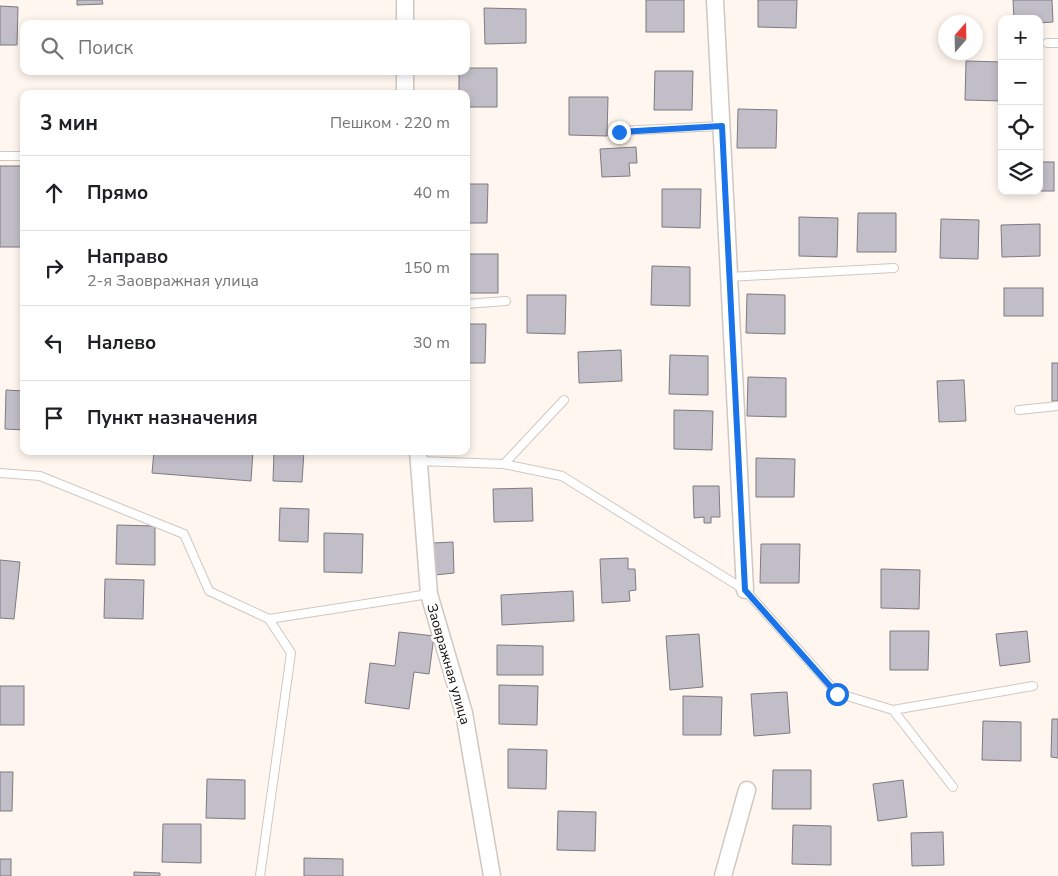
<!DOCTYPE html>
<html lang="ru">
<meta charset="utf-8">
<style>
body{margin:0;font-family:"Nunito Sans",sans-serif;background:#f2f2f2;color:#202124}
.controls{position:absolute;right:15px;top:15px;display:grid;overflow:hidden;border-radius:10px;box-shadow:0 2px 8px #0003}
.controls button{width:45px;height:45px;display:grid;place-items:center;padding:0;border:0;border-bottom:1px solid #e0e0e0;background:#fff;color:#202124;font:25px sans-serif}
.compass{position:absolute;left:938px;top:15px;width:45px;height:45px;border-radius:50%;background:#fff;box-shadow:0 2px 8px #0003;rotate:20deg}
.stop{position:absolute;width:15px;height:15px;margin:-11px;border:4px solid #1a73e8;border-radius:50%;background:#fff}
.stop.end{background:#1a73e8;border-color:#fff;box-shadow:0 1px 5px #0008}
.list{margin:0;padding:0;list-style:none}
h2{display:flex;justify-content:space-between;align-items:center;height:65px;margin:0;padding:0 20px;font-size:21px}
h2 small{font-size:16px;font-weight:400;color:#757577}
.list li{display:grid;grid-template-columns:32px 1fr auto;gap:15px;align-items:center;box-sizing:border-box;height:75px;padding:0 20px;border-top:1px solid #e0e0e0}
.list b{display:block;font-size:19px;white-space:nowrap}
.list p{margin:0;font-size:16px;white-space:nowrap;color:#757577}
.list em{font-size:16px;font-style:normal;color:#757577}
.icon{flex:none;width:28px;height:28px;fill:none;stroke:currentColor;stroke-width:2;stroke-linecap:round;stroke-linejoin:round}
.map{position:relative;flex:none;width:1058px;height:876px;overflow:hidden}
.search{position:absolute;background:#fff;box-shadow:0 2px 8px #0003;left:20px;top:20px;width:450px;height:55px;display:flex;align-items:center;gap:12px;box-sizing:border-box;padding:0 18px;border-radius:10px;color:#757577;font-size:19px}
.panel{position:absolute;background:#fff;box-shadow:0 2px 8px #0003;left:20px;top:90px;width:450px;height:365px;border-radius:10px}
.map>svg:first-child{display:block}
</style>
<div class="map">
<svg width="1058" height="876" viewBox="0 0 1058 876">
<rect width="100%" height="100%" fill="#fff6ef"/>
<!-- building -->
<g fill="#c1bec7" stroke="#7c7a82">
<path d="M77 0H102L103 4 77 5Z"/>
<rect x="646" y="0" width="38" height="32"/>
<path d="M758 0H797L796 28 758 27Z"/>
<path d="M1013 0H1052L1053 22 1039 23V19H1014Z"/>
<path d="M0 6 18 7 17 45H0Z"/>
<path d="M484 8 526 9V43L485 44Z"/>
<path d="M966 61 1002 62V101L965 100Z"/>
<path d="M466 68H497V107H466V94H459V71H466Z"/>
<path d="M655 71H693L692 110H654Z"/>
<path d="M569 97H608L607 136 569 135Z"/>
<path d="M738 109 777 110 776 148H737Z"/>
<path d="M636 147 637 163H629L630 176 602 177 600 149Z"/>
<rect x="1039" y="162" width="15" height="29"/>
<rect x="0" y="166" width="24" height="81"/>
<path d="M466 184H488L487 223H466Z"/>
<path d="M662 189H701L700 228 662 227Z"/>
<path d="M858 213H896V252H857Z"/>
<path d="M799 217 838 218 837 257 799 256Z"/>
<path d="M941 219 979 220 978 259 940 258Z"/>
<path d="M1040 224V256L1002 257 1001 225Z"/>
<rect x="466" y="254" width="32" height="39"/>
<path d="M652 266 690 267V306L651 305Z"/>
<rect x="1004" y="288" width="39" height="28"/>
<path d="M747 294 785 295V334L746 333Z"/>
<path d="M527 295H566L565 334 527 333Z"/>
<path d="M466 324H486L485 363H466Z"/>
<path d="M621 350 622 381 579 383 578 352Z"/>
<path d="M670 355 708 356V395L669 394Z"/>
<rect x="1052" y="363" width="6" height="38"/>
<path d="M748 377 786 378V417L747 416Z"/>
<path d="M964 380 966 421 939 422 937 381Z"/>
<path d="M6 390 24 391V430L5 429Z"/>
<path d="M674 410 713 411 712 450 674 449Z"/>
<path d="M154 451H253L251 481 152 473Z"/>
<path d="M274 451H304L302 482 273 481Z"/>
<path d="M756 458 795 459 794 497H756Z"/>
<path d="M693 486H719L720 517H711V523H704V517L694 518Z"/>
<path d="M532 488 533 521 494 522 493 489Z"/>
<path d="M280 508 309 509 308 542 279 541Z"/>
<path d="M117 525 155 526V565L116 564Z"/>
<path d="M324 533 363 534 362 573 324 572Z"/>
<path d="M453 542 454 573 435 575 433 543Z"/>
<path d="M761 544H800L799 583H760Z"/>
<path d="M628 558V569H635L636 590 629 591 630 601 602 603 600 559Z"/>
<path d="M0 560 20 562 14 619 0 618Z"/>
<path d="M881 569 920 570 919 609 881 608Z"/>
<path d="M105 579 144 580 143 619 104 618Z"/>
<path d="M573 591 574 621 502 625 501 595Z"/>
<path d="M890 631H929L928 670H890Z"/>
<path d="M1027 631 1030 662 1000 666 996 634Z"/>
<path d="M399 632 434 636 429 674 414 672 409 709 365 703 370 663 395 666Z"/>
<path d="M699 634 703 687 670 690 666 636Z"/>
<path d="M497 645 543 646V675H497Z"/>
<path d="M499 685 538 686 537 725 499 724Z"/>
<rect x="0" y="686" width="24" height="39"/>
<path d="M787 692 790 733 754 736 751 694Z"/>
<path d="M683 696 722 697 721 735H683Z"/>
<path d="M1052 719H1058V758L1051 757Z"/>
<path d="M983 721 1021 722V761L982 760Z"/>
<path d="M508 749 547 750 546 789 508 788Z"/>
<path d="M773 770H811V809H772Z"/>
<path d="M0 772H13L12 811H0Z"/>
<path d="M207 779 245 780V819L206 818Z"/>
<path d="M903 780 907 817 878 821 873 784Z"/>
<path d="M558 811 596 812 595 851 557 850Z"/>
<path d="M163 824H201V863L162 862Z"/>
<path d="M793 825 831 826V865L792 864Z"/>
<path d="M943 832 944 865 912 866 911 833Z"/>
<path d="M304 858 343 859V876H304Z"/>
<rect x="0" y="859" width="11" height="17"/>
<path d="M134 872 160 873V876H134Z"/>
</g>
<g fill="none" stroke-linecap="round" stroke-linejoin="round">
<!-- lane casing -->
<g stroke="#d0c7c1" stroke-width="10">
<g id="lane">
<path d="M1047 43H1058"/>
<path d="M619 131 721 126"/>
<path d="M0 156H24"/>
<path d="M729 277 894 268"/>
<path d="M466 304 506 301"/>
<path d="M1019 410 1058 406"/>
<path d="M419 461 504 464 562 476 745 590 837 693 893 710 953 787"/>
<path d="M504 464 564 400"/>
<path d="M0 473 40 476 184 534 209 591 269 619 429 594"/>
<path d="M893 710 1033 686"/>
<path d="M260 876 291 653 269 619"/>
</g>
</g>
<!-- street casing -->
<g stroke="#d0c7c1" stroke-width="19">
<g id="street">
<path d="M405 0V24"/>
<path d="M715 0 745 590"/>
<path d="M405 71V94"/>
<path d="M418 451 429 594 464 713 492 876"/>
<path d="M723 876 747 790"/>
</g>
</g>
<!-- lane -->
<use href="#lane" stroke="#fff" stroke-width="8"/>
<!-- street -->
<use href="#street" stroke="#fff" stroke-width="16"/>
</g>
<g fill="none" stroke-linecap="round" stroke-linejoin="round">
<!-- route -->
<path stroke="#1a73e8" stroke-width="6" d="M619 132 722 126 745 590 837 694"/>
</g>
<g text-anchor="middle" stroke-width="5" stroke-linejoin="round" paint-order="stroke">
<!-- street labels -->
<g font-size="14" fill="#0f0c0a" stroke="#fff">
<text transform="translate(449 664) rotate(74)" y="5">Заовражная улица</text>
</g>
</g>
</svg>
<div class="controls">
<button>+</button>
<button>−</button>
<button><svg class="icon" aria-label="locate" viewBox="0 0 24 24"><circle cx="12" cy="12" r="6"/><path d="M12 2v4M12 18v4M2 12h4M18 12h4"/></svg></button>
<button><svg class="icon" aria-label="layers" viewBox="0 0 24 24"><path d="M12 4l9 5-9 5-9-5zM3 14l9 5 9-5"/></svg></button>
</div>
<svg class="compass" viewBox="-18 -18 36 36"><path d="M0-13l5 13h-10z" fill="#e53935"/><path d="M0 13l5-13h-10z" fill="#757577"/></svg>
<div class="stop" style="left:837px;top:694px"></div>
<div class="stop end" style="left:619px;top:132px"></div>
<div class="search"><svg class="icon" aria-label="search" viewBox="0 0 24 24"><circle cx="10" cy="10" r="6"/><path d="M15 15l6 6"/></svg>Поиск</div>
<section class="panel">
<h2>3 мин<small>Пешком · 220 m</small></h2>
<ul class="list">
<li><svg class="icon" aria-label="ahead" viewBox="0 0 24 24"><path d="M12 20V5M6 11l6-6 6 6"/></svg><div><b>Прямо</b></div><em>40 m</em></li>
<li><svg class="icon" aria-label="right" viewBox="0 0 24 24"><path d="M7 20v-9h11M14 6l5 5-5 5"/></svg><div><b>Направо</b><p>2-я Заовражная улица</p></div><em>150 m</em></li>
<li><svg class="icon" aria-label="left" viewBox="0 0 24 24"><path d="M17 20v-9H6M10 6l-5 5 5 5"/></svg><div><b>Налево</b></div><em>30 m</em></li>
<li><svg class="icon" aria-label="arrive" viewBox="0 0 24 24"><path d="M6 21V4h12l-3 4 3 4H6"/></svg><div><b>Пункт назначения</b></div></li>
</ul>
</section>
</div>
